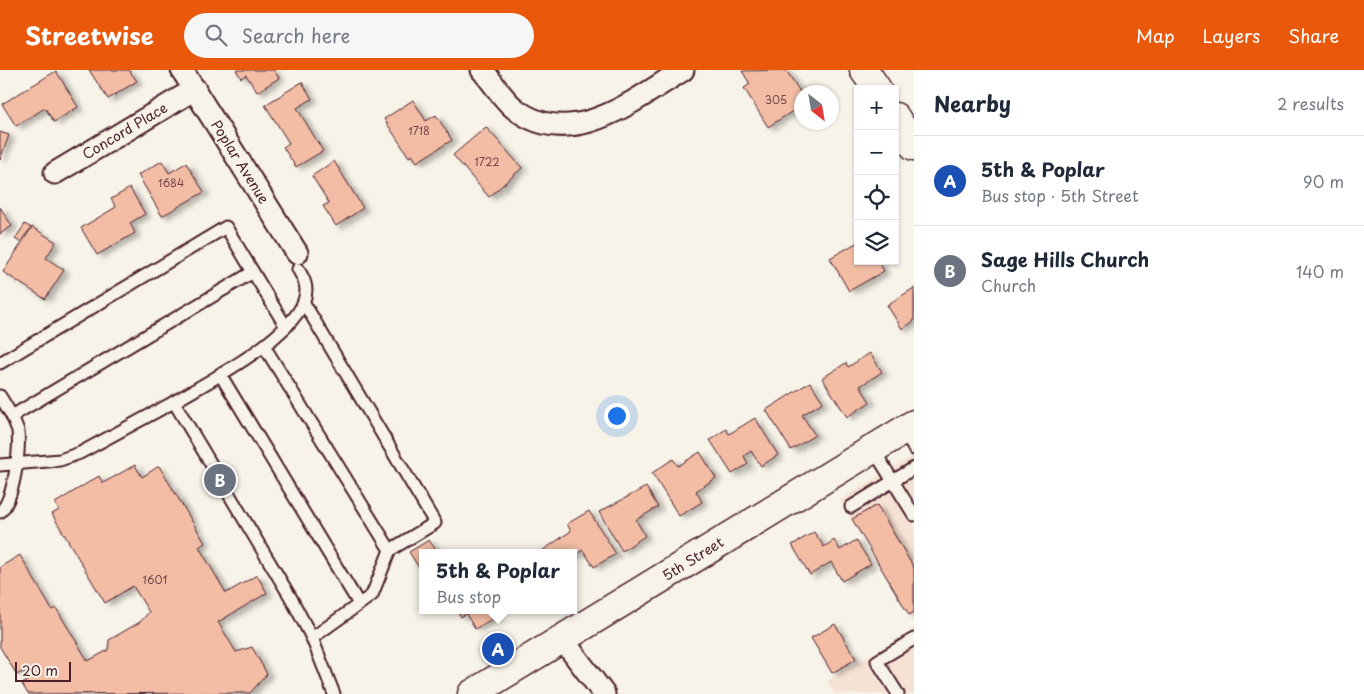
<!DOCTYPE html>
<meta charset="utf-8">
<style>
body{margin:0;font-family:"Playpen Sans",sans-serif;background:#f6f6f7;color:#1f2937}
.controls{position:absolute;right:15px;top:15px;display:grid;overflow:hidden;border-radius:0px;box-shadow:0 1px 4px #0004}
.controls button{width:45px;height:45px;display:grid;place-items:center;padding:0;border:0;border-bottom:1px solid #e0e1e3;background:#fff;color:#1f2937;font:25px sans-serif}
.compass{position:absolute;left:794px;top:15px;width:45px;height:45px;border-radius:50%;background:#fff;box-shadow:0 1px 4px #0004;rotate:149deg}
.scale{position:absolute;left:15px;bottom:12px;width:56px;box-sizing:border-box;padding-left:5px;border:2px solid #4a1f2b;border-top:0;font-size:14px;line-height:18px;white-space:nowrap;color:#4a1f2b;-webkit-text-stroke:4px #f7f3e8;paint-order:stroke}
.you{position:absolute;left:616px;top:345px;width:18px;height:18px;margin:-12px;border:4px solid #fff;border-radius:50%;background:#1a73e8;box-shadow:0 0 0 8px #1a73e833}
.badge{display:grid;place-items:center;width:32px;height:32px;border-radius:50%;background:#ea580c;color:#fff;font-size:16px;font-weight:700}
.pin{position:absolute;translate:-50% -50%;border:2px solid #fff;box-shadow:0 1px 5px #0006}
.popup{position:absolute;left:419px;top:479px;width:158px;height:65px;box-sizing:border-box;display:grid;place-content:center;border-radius:0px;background:#fff;filter:drop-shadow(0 1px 4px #0005);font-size:16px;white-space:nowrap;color:#747a83}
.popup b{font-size:19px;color:#1f2937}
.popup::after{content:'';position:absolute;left:50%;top:100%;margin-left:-10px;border:10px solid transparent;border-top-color:#fff}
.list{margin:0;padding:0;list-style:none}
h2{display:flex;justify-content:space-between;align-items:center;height:65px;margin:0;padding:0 20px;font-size:21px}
h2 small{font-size:16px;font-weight:400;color:#747a83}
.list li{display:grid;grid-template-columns:32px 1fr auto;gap:15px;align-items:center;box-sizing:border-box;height:90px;padding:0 20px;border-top:1px solid #e0e1e3}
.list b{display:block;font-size:19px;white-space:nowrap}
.list p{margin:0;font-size:16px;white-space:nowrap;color:#747a83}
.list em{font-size:16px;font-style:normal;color:#747a83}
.icon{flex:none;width:28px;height:28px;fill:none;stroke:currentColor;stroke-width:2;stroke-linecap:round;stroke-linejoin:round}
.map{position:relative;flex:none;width:914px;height:624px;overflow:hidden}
header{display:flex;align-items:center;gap:30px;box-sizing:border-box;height:70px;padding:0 25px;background:#ea580c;color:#fff}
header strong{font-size:24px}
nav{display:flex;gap:28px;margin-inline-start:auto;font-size:18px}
.search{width:350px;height:45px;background:#f6f6f7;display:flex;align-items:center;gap:12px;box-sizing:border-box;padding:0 18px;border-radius:28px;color:#747a83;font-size:19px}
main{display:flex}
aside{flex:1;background:#fff}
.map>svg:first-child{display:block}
</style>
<header>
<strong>Streetwise</strong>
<div class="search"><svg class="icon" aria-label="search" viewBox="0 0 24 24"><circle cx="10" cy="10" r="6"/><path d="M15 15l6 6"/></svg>Search here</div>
<nav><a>Map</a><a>Layers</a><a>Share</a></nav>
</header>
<main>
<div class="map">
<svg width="914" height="624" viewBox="0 0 914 624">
<defs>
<filter id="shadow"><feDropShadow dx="5.5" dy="3" stdDeviation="2.5" flood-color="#0004"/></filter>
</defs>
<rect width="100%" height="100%" fill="#f7f3e8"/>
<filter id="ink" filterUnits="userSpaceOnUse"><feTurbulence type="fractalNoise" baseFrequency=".02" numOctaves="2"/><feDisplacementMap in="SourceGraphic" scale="10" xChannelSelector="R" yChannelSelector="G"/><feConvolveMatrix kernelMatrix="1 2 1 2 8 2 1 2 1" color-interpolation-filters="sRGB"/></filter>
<g filter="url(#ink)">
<!-- built -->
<g fill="#f6e2d4">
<path d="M914 385V553L840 430Z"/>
<path d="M914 559V624H835L827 611Z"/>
</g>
<!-- building -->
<g fill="#f2bca5" stroke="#4a1f2b" filter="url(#shadow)">
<path d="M89 0H129L137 11 108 29Z"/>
<path d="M236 0H274L279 8 257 22 246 5 241 8Z"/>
<path d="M786 0 802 25V35L768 57 744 18 750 14 742 1Z"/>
<path d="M56 1 78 37 54 52 45 38 16 56 2 34Z"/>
<path d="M302 12 312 29 297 38 323 81 296 97 283 77 289 73 265 35Z"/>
<path d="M413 30 426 51 436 45 452 70 417 92 412 85 409 87 384 49Z"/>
<path d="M486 57 522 98 489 127 453 85Z"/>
<path d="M0 62 9 65 0 90Z"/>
<path d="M162 91 169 103 186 93 204 122 162 146 138 105Z"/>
<path d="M334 91 363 138 336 156 323 136 329 133 312 106Z"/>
<path d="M130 118 145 144 130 153 135 163 97 185 81 158 116 137 111 129Z"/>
<path d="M0 137 12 156 0 164Z"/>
<path d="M25 154 31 158 20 172 15 169Z"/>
<path d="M32 157 56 172 46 188 64 200 45 229 3 202Z"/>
<path d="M858 172V191H878L884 201 849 221 830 188Z"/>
<path d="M914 218V251L902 259 887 235Z"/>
<path d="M870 283 882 302 860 316 870 332 847 347 822 308 846 293 848 297Z"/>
<path d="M810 312 823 332 802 345 815 365 791 380 766 340Z"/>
<path d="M755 348 778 385 761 396 751 381 744 386 748 394 732 404 710 370 726 359 729 364Z"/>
<path d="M700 382 716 408 696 421 702 432 679 446 652 403 673 389 678 396Z"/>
<path d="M135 395 142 407 159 396 205 473 199 477 226 523 257 505 267 523 218 552 236 582 252 577 267 604 250 623 28 624 22 614 29 610 24 601 17 605 0 577V497L20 485 52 540 56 538 88 591 108 580 109 570 140 552 149 542 133 516 105 533 52 444 59 440 55 433 99 406 103 413Z"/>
<path d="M646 417 658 437 636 450 645 466 622 481 599 442Z"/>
<path d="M877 435 914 498V542L909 545 852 449Z"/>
<path d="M589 441 616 484 594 497 583 480 573 486V483H539L571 461 567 454Z"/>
<path d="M814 462 824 477 834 470 840 480 856 470 871 494 842 511 831 492 810 505 792 475Z"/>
<path d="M429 470 438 483H423V504L409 482Z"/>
<path d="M457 540H494L497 546 475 559 466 544 461 547Z"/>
<path d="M835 554 856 589 832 603 811 568Z"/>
</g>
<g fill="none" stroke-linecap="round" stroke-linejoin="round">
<!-- service casing -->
<g stroke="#4a1f2b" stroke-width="15">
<g id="service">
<path d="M298 199C302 206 306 212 306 220 306 262 207 312 174 332L291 528 312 568 334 624"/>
<path d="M304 233 435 453 390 480"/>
<path d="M264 276 390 480 372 525 312 568"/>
<path d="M0 293 226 157 286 257"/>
<path d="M220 304 359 534"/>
<path d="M0 326 12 346 253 202"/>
<path d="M903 360 914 379"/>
<path d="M873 379 914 445"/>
<path d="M0 395 60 390 80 383 174 332"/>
<path d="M851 437 914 398"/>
<path d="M0 442C14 430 20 380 18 361 17 357 14 351 12 346"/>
<path d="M898 624 877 591 914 569"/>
</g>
</g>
<!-- minor casing -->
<g stroke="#4a1f2b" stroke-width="25">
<g id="minor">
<path d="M182 0 297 183"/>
<path d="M482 0C493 12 502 28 514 38 571 83 634 30 683 0"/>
<path d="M55 103 195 19"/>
<path d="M563 570 604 624"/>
</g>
</g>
<!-- secondary casing -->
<g stroke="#4a1f2b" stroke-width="31">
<g id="secondary">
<path d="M864 0 877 19"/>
<path d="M895 47 914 76"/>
<path d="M472 624 914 354"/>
</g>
</g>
<!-- service -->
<use href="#service" stroke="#f7f3e8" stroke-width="11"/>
<!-- minor -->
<use href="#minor" stroke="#f7f3e8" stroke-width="21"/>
<!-- secondary -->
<use href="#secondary" stroke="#f7f3e8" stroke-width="28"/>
</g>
</g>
<g text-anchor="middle" stroke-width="4" stroke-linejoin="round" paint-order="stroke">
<!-- number labels -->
<g font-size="11" fill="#74464a">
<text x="776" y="34">305</text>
<text x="419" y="65">1718</text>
<text x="487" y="96">1722</text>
<text x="171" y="117">1684</text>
<text x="155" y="514">1601</text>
</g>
<!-- street labels -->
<g font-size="14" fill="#4a1f2b" stroke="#f7f3e8">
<text transform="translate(125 61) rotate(-31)" y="5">Concord Place</text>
<text transform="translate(240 92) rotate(58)" y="5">Poplar Avenue</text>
<text transform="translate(693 489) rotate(-32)" y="5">5th Street</text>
</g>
</g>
</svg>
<div class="controls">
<button>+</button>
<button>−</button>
<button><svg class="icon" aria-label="locate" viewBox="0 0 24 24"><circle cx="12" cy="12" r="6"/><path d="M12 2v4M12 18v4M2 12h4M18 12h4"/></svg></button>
<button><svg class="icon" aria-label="layers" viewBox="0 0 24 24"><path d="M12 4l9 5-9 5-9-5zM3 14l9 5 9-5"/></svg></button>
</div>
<svg class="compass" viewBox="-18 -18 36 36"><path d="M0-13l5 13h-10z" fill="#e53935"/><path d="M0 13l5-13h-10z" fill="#747a83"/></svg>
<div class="scale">20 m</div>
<div class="you"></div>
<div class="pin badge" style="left:498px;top:579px;background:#1a4fb4">A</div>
<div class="popup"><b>5th &amp; Poplar</b>Bus stop</div>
<div class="pin badge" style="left:220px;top:410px;background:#6b7280">B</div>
</div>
<aside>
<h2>Nearby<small>2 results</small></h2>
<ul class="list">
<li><span class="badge" style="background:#1a4fb4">A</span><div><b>5th &amp; Poplar</b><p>Bus stop · 5th Street</p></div><em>90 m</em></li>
<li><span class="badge" style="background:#6b7280">B</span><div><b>Sage Hills Church</b><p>Church</p></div><em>140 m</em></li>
</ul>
</aside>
</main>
